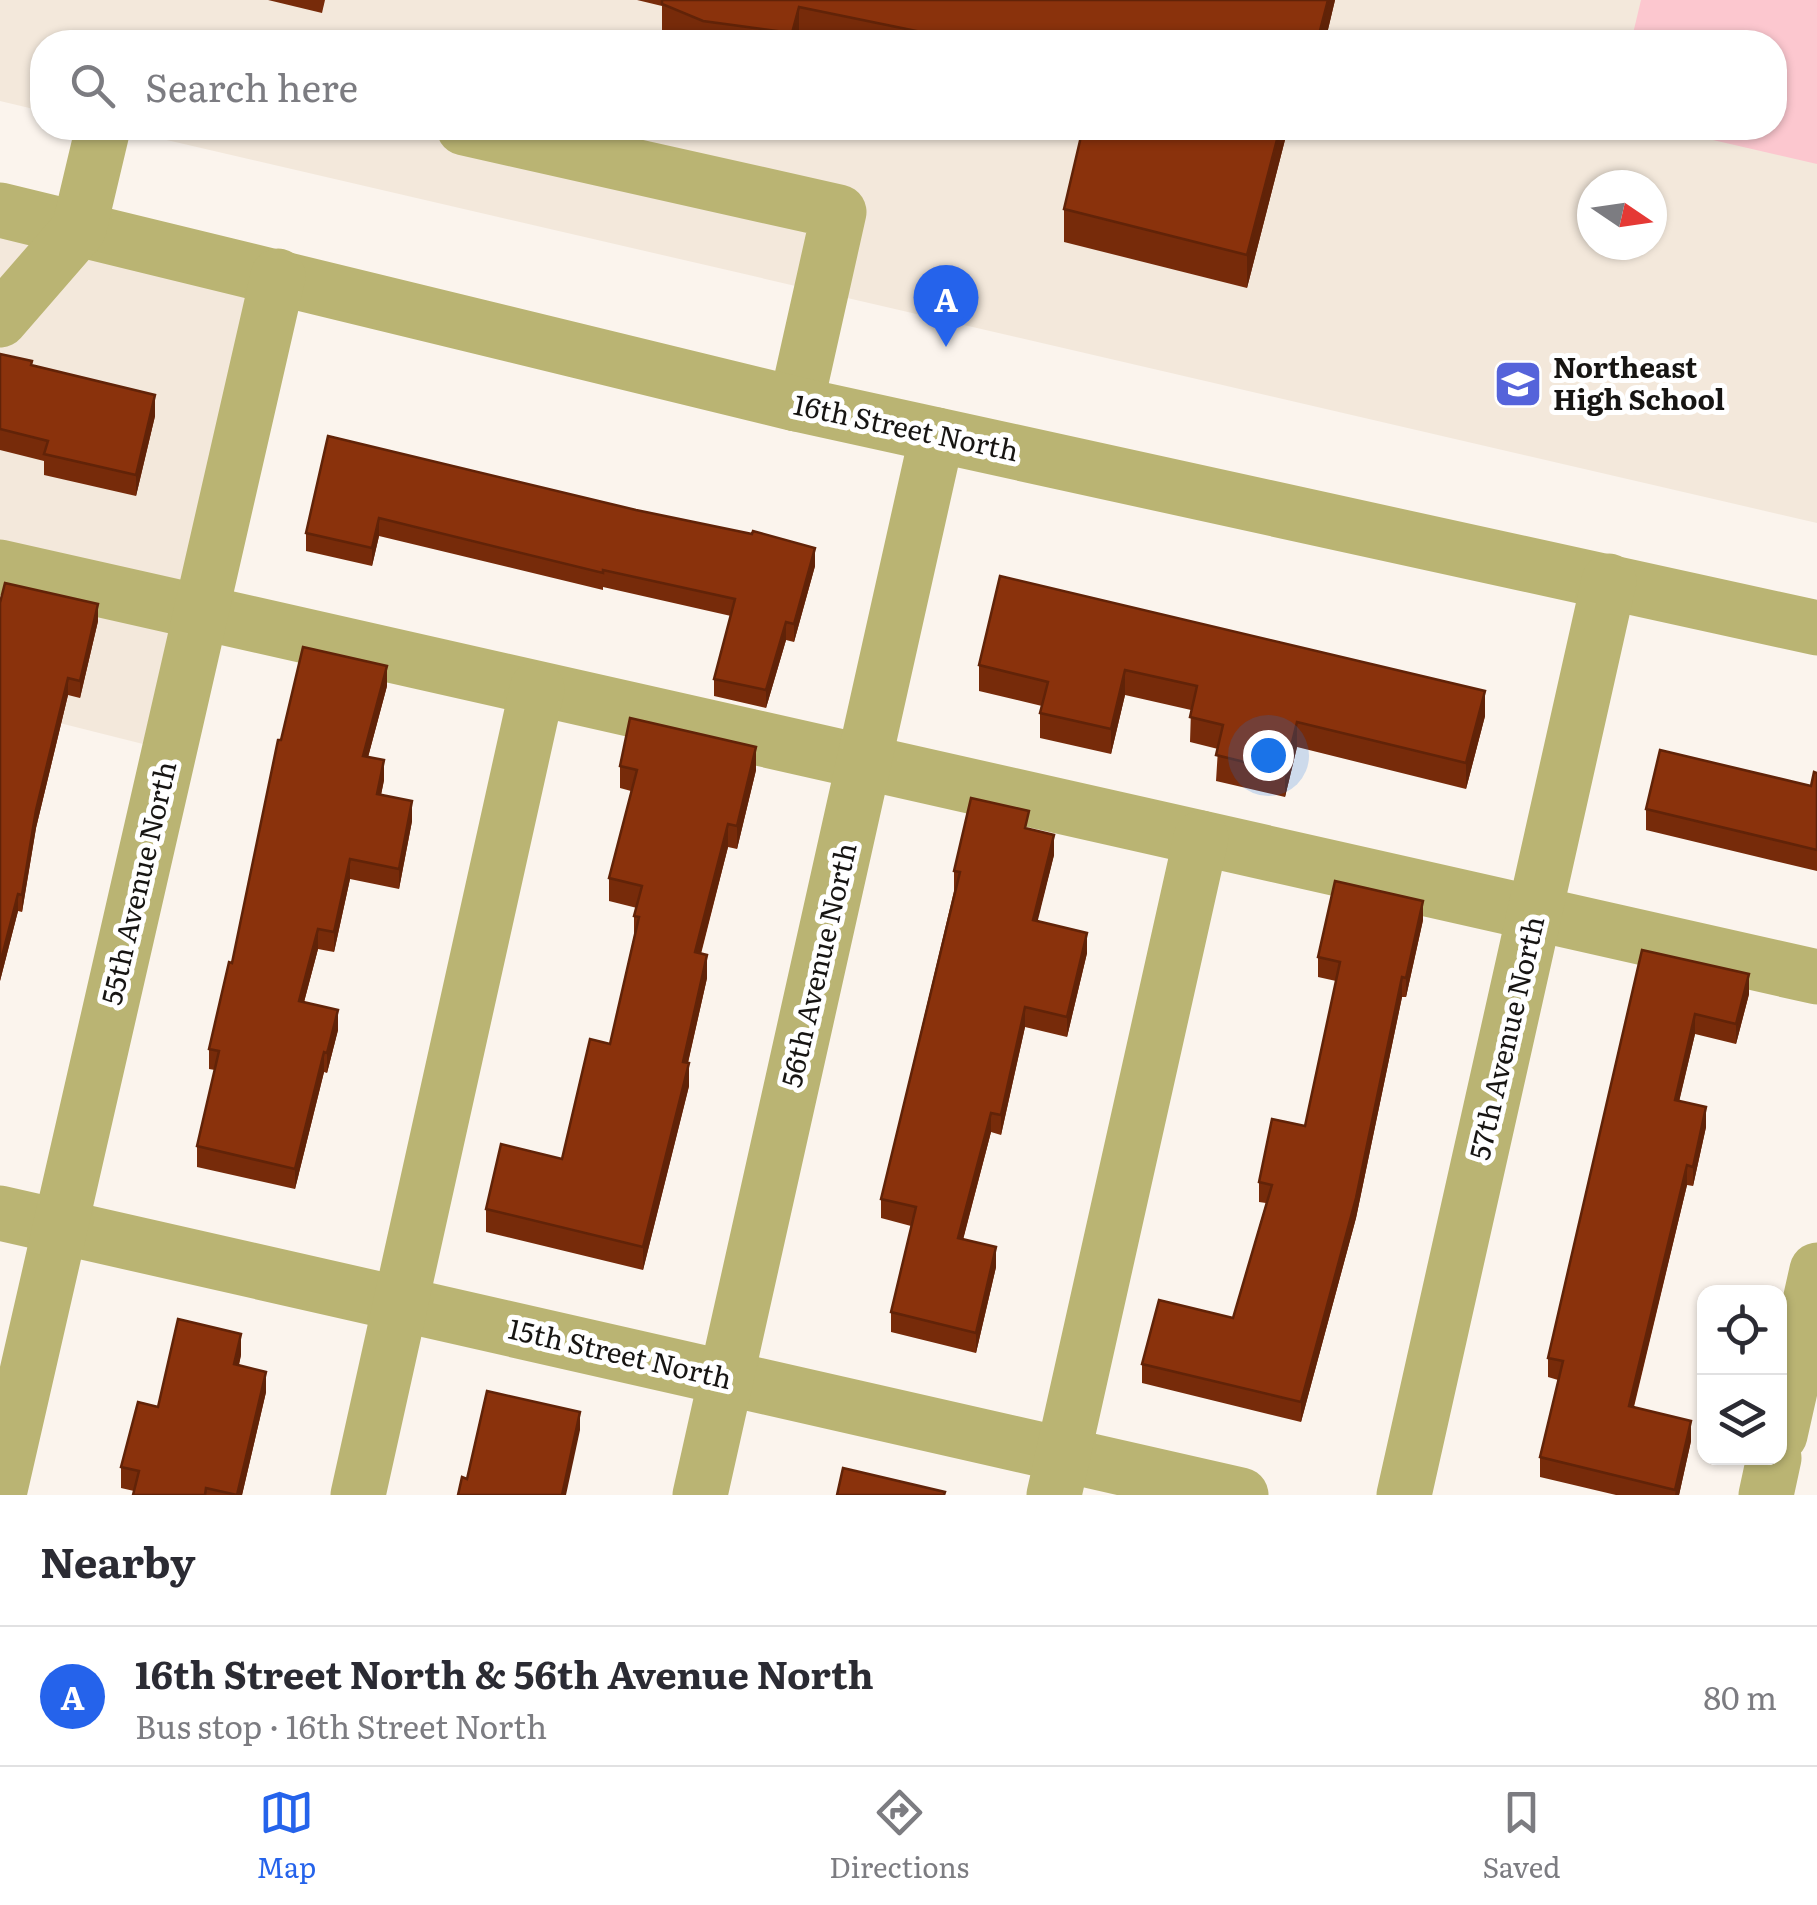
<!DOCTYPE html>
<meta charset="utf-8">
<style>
body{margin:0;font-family:Literata,serif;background:#f2f2f3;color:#2b2b33}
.controls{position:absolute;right:30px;bottom:30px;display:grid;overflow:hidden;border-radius:20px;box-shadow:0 2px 8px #0004}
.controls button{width:90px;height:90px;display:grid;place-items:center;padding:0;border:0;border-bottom:2px solid #e1e1e2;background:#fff;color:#2b2b33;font:50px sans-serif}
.compass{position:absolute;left:1577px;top:170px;width:90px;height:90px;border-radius:50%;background:#fff;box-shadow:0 2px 8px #0004;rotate:103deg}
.you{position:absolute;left:1268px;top:755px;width:35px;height:35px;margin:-25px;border:8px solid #fff;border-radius:50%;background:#1a73e8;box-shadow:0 0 0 15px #1a73e833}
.badge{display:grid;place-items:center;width:65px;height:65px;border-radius:50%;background:#2563eb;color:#fff;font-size:32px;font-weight:700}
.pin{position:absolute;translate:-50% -82px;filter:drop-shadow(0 2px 5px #0008)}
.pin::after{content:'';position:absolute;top:52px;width:35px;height:30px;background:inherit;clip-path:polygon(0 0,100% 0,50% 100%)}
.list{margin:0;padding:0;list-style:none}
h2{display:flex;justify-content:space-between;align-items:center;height:130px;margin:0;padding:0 40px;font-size:42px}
h2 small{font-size:32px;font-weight:400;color:#7c7c81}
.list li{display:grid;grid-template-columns:65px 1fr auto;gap:30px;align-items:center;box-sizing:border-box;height:140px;padding:0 40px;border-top:2px solid #e1e1e2}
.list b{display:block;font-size:38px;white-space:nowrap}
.list p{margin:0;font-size:32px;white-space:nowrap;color:#7c7c81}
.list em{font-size:32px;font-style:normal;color:#7c7c81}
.icon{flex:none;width:55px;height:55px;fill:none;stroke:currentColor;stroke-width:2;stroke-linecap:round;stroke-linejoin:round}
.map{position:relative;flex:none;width:1817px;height:1495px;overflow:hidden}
.search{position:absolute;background:#fff;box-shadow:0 2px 8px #0004;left:30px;right:30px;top:30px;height:110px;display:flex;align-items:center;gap:25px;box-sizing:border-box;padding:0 35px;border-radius:40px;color:#7c7c81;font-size:38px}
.sheet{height:270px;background:#fff}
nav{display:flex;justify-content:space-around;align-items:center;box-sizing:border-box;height:140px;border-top:2px solid #e1e1e2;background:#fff;font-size:28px;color:#7c7c81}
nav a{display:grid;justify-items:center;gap:5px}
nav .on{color:#2563eb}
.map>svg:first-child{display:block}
</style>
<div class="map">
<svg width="1817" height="1495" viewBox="0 0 1817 1495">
<rect width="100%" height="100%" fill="#fbf4ed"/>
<!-- built -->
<g fill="#f3e8db" fill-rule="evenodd">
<path d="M0 0H1817V523L115 128H1774V42H42V111L0 101ZM1592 185H1652V245H1592Z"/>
<path d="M0 235 247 293 143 744 0 708Z"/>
</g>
<!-- green -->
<path fill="#fcc7cf" d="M1641 0H1817V164L1661 128H1774V42H1631Z"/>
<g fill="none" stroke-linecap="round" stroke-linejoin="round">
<!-- minor -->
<g stroke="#bab473" stroke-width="55">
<path d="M464 128 839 212 796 404"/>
<path d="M0 210 796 404 1817 628"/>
<path d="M0 320 79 229 103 128"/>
<path d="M0 567 1817 977"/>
<path d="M0 1213 1241 1495"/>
<path d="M1780 1435 1817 1270"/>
<path d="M0 1490 278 276"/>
<path d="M358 1495 537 689"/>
<path d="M700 1495 937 435"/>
<path d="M1054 1495 1201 838"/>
<path d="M1404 1495 1609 581"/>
<path d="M1766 1495 1774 1458"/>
</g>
</g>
<!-- wall -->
<g fill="#772b0a">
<path d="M268 0H325L322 13Z"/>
<path d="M637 0H1335L1325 42H812L799 40V42H676L662 36V6Z"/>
<path d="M1083 128H1298V130L1288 128 1247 288 1064 242V209Z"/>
<path d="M0 354 32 365 155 416 136 496 44 475V461L0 450Z"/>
<path d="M328 436 815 566 794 642 786 640 766 708 714 696V679L731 616 603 587V590L379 536 372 566 306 551V533Z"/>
<path d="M1000 576 1485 716 1466 789 1297 747 1285 797 1216 781 1218 749 1190 742 1191 710 1125 695 1111 754 1040 738V713L1042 706 979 691V665Z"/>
<path d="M0 603 98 621 80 698 68 695 36 828 22 912 18 911 0 981Z"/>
<path d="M387 686 368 757 384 780 381 795 412 821 399 889 350 879 334 952 318 949 304 1002 338 1030 327 1073 324 1072 295 1189 197 1167V1146L215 1070 209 1069V1049L232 963 281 740Z"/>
<path d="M620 766 756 770 737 849 728 847 701 954 707 978 688 1063 689 1086 643 1270 486 1232V1209L562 1159 610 1044 634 936V916L637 908 609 901V878L631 791 620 788Z"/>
<path d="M1817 773V871L1646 830V809L1811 786Z"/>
<path d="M1029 829 1054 855 1037 921 1087 953 1067 1037 1025 1027 1001 1135 991 1132 963 1240 996 1267 976 1353 891 1332V1312L911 1226 881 1218V1199L954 891V871Z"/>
<path d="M1423 920 1406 997H1402L1356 1218 1301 1422 1142 1383V1364L1233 1318 1266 1203 1259 1202V1182L1305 1126 1336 981 1318 977V957Z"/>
<path d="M1642 950 1749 994 1736 1044 1695 1034 1679 1101 1706 1127 1693 1186 1687 1185 1634 1407 1691 1441 1679 1495H1616L1540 1477V1457L1558 1380 1548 1377V1358Z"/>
<path d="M241 1355 239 1365 266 1392 242 1495H133L134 1491 121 1488V1467L158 1407Z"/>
</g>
<!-- shaded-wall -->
<g fill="#612308">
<path d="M1328 0H1335L1325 42H1317Z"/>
<path d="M799 7V42H792V33Z"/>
<path d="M1280 128H1288L1247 288V255Z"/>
<path d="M155 395V416L136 496V475Z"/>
<path d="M379 518V536L372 566V548Z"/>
<path d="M815 548V566L794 642V624Z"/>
<path d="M98 604V621L80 698V681Z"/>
<path d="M786 622V640L766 708V690Z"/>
<path d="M387 666V686L363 776V756Z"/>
<path d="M1125 670V695L1111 754V729Z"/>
<path d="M68 678V695L36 828 22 912V895L36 810Z"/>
<path d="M1485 691V716L1466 789V763Z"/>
<path d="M1297 722V747L1285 797V772Z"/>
<path d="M756 747V770L737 849V826Z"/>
<path d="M384 760V780L377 814V794Z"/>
<path d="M412 801V821L399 889V869Z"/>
<path d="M728 824V847L695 975V952Z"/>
<path d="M1054 835V855L1033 940V920Z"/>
<path d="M350 859V879L334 952V932Z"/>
<path d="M18 894V911L0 981V964Z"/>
<path d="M1423 901V920L1406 997V978Z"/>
<path d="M318 929V949L299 1021V1001Z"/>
<path d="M1087 933V953L1067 1037V1017Z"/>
<path d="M707 955V978L683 1084V1062Z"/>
<path d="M1749 974V994L1736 1044V1024Z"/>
<path d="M1402 977V997L1356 1218 1301 1422V1402Z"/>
<path d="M1025 1007V1027L1001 1135V1115Z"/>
<path d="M338 1010V1030L327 1073V1053Z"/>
<path d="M1695 1014V1034L1675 1119V1100Z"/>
<path d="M324 1052V1072L295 1189V1169Z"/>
<path d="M689 1063V1086L643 1270V1247Z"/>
<path d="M1706 1107V1127L1693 1186V1167Z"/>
<path d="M991 1113V1132L958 1258V1238Z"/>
<path d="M1687 1165V1185L1629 1425V1406Z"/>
<path d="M996 1247V1267L976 1353V1333Z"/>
<path d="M241 1334V1355L234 1384V1364Z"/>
<path d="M266 1372V1392L242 1495H237Z"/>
<path d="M580 1412V1430L566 1495H562Z"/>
<path d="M1691 1421V1441L1679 1495H1675Z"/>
</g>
<!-- building -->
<g fill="#8a320c" stroke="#612308" stroke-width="2.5">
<path d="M662 0H1328L1317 42H970L799 7 792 33 703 21 662 4Z"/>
<path d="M1083 128H1280L1247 255 1064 209Z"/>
<path d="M0 354 32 361 31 365 155 395 136 475 44 454 48 441 0 429Z"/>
<path d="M328 436 636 510 752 534 753 531 815 548 794 624 786 622 766 690 714 679 735 599 603 570V573L379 518 372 548 306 533Z"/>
<path d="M1000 576 1485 691 1466 763 1297 722 1285 772 1216 755 1223 725 1190 717 1197 686 1125 670 1111 729 1040 713 1048 682 979 665Z"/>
<path d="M5 583 98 604 80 681 68 678 36 810 22 895 18 894 0 964V603Z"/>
<path d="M303 647 387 666 363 756 384 760 377 794 412 801 399 869 350 859 334 932 318 929 299 1001 338 1010 327 1053 324 1052 295 1169 197 1146 219 1051 209 1049 229 962 232 963 278 740H281Z"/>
<path d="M630 718 756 747 737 826 728 824 695 952 707 955 683 1062 689 1063 643 1247 486 1209 501 1144 562 1159 590 1039 610 1044 639 917 634 916 642 886 609 878 637 770 620 766Z"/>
<path d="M1660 750 1811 786 1814 772 1817 773V850L1646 809Z"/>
<path d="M971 798 1029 811 1025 828 1054 835 1033 920 1087 933 1067 1017 1025 1007 1001 1115 991 1113 958 1238 996 1247 976 1333 891 1312 916 1207 881 1199 960 872 954 871Z"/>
<path d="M1335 881 1423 901 1406 978 1402 977 1356 1198 1301 1402 1142 1364 1159 1300 1233 1318 1272 1185 1259 1182 1272 1119 1305 1126 1340 962 1318 957Z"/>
<path d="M1642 950 1749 974 1736 1024 1695 1014 1675 1100 1706 1107 1693 1167 1687 1165 1629 1406 1691 1421 1675 1490 1540 1457 1563 1361 1548 1358Z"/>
<path d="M178 1319 241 1334 234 1364 266 1372 237 1495 206 1488 205 1495H133L139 1471 121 1467 138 1402 158 1407Z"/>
<path d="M487 1391 580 1412 562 1495H458L462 1477 467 1479Z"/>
<path d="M843 1468 945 1492 944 1495H837Z"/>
</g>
<!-- icons -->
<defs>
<g id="school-square" transform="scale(2.5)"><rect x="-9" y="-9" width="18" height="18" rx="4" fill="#5563da" stroke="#fff"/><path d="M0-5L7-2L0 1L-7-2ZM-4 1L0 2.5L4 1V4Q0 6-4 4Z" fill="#fff"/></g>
</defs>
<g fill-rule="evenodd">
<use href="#school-square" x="1518" y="384"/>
</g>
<g text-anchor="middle" stroke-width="10" stroke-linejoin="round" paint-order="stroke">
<!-- poi labels -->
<g font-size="28" font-weight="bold" fill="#171513" stroke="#fff" text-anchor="start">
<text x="1553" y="378">Northeast<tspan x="1553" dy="32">High School</tspan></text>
</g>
<!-- street labels -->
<g font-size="28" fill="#171513" stroke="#fff">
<text transform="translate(906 428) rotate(12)" y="10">16th Street North</text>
<text transform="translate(139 883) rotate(-77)" y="10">55th Avenue North</text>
<text transform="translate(819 965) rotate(-77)" y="10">56th Avenue North</text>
<text transform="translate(1507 1038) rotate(-77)" y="10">57th Avenue North</text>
<text transform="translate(620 1354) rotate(13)" y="10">15th Street North</text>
</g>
</g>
</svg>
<div class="controls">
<button><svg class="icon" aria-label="locate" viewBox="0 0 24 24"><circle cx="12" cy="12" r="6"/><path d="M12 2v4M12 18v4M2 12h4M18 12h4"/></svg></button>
<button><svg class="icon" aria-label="layers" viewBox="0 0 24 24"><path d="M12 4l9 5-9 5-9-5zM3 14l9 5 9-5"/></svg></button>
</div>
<svg class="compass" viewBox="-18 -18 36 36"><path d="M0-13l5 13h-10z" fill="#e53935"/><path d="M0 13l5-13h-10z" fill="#7c7c81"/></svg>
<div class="you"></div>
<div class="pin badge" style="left:946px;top:347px">A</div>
<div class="search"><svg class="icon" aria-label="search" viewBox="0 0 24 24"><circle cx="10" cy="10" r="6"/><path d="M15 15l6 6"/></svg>Search here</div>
</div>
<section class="sheet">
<h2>Nearby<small></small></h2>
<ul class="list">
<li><span class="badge">A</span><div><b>16th Street North &amp; 56th Avenue North</b><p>Bus stop · 16th Street North</p></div><em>80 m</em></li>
</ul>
</section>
<nav>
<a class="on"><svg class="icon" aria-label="map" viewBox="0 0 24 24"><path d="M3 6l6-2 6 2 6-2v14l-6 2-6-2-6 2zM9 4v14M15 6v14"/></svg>Map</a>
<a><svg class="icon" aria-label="directions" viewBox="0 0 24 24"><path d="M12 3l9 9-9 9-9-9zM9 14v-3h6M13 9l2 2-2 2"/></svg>Directions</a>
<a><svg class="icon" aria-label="saved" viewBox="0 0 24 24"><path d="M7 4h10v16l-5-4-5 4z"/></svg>Saved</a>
</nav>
